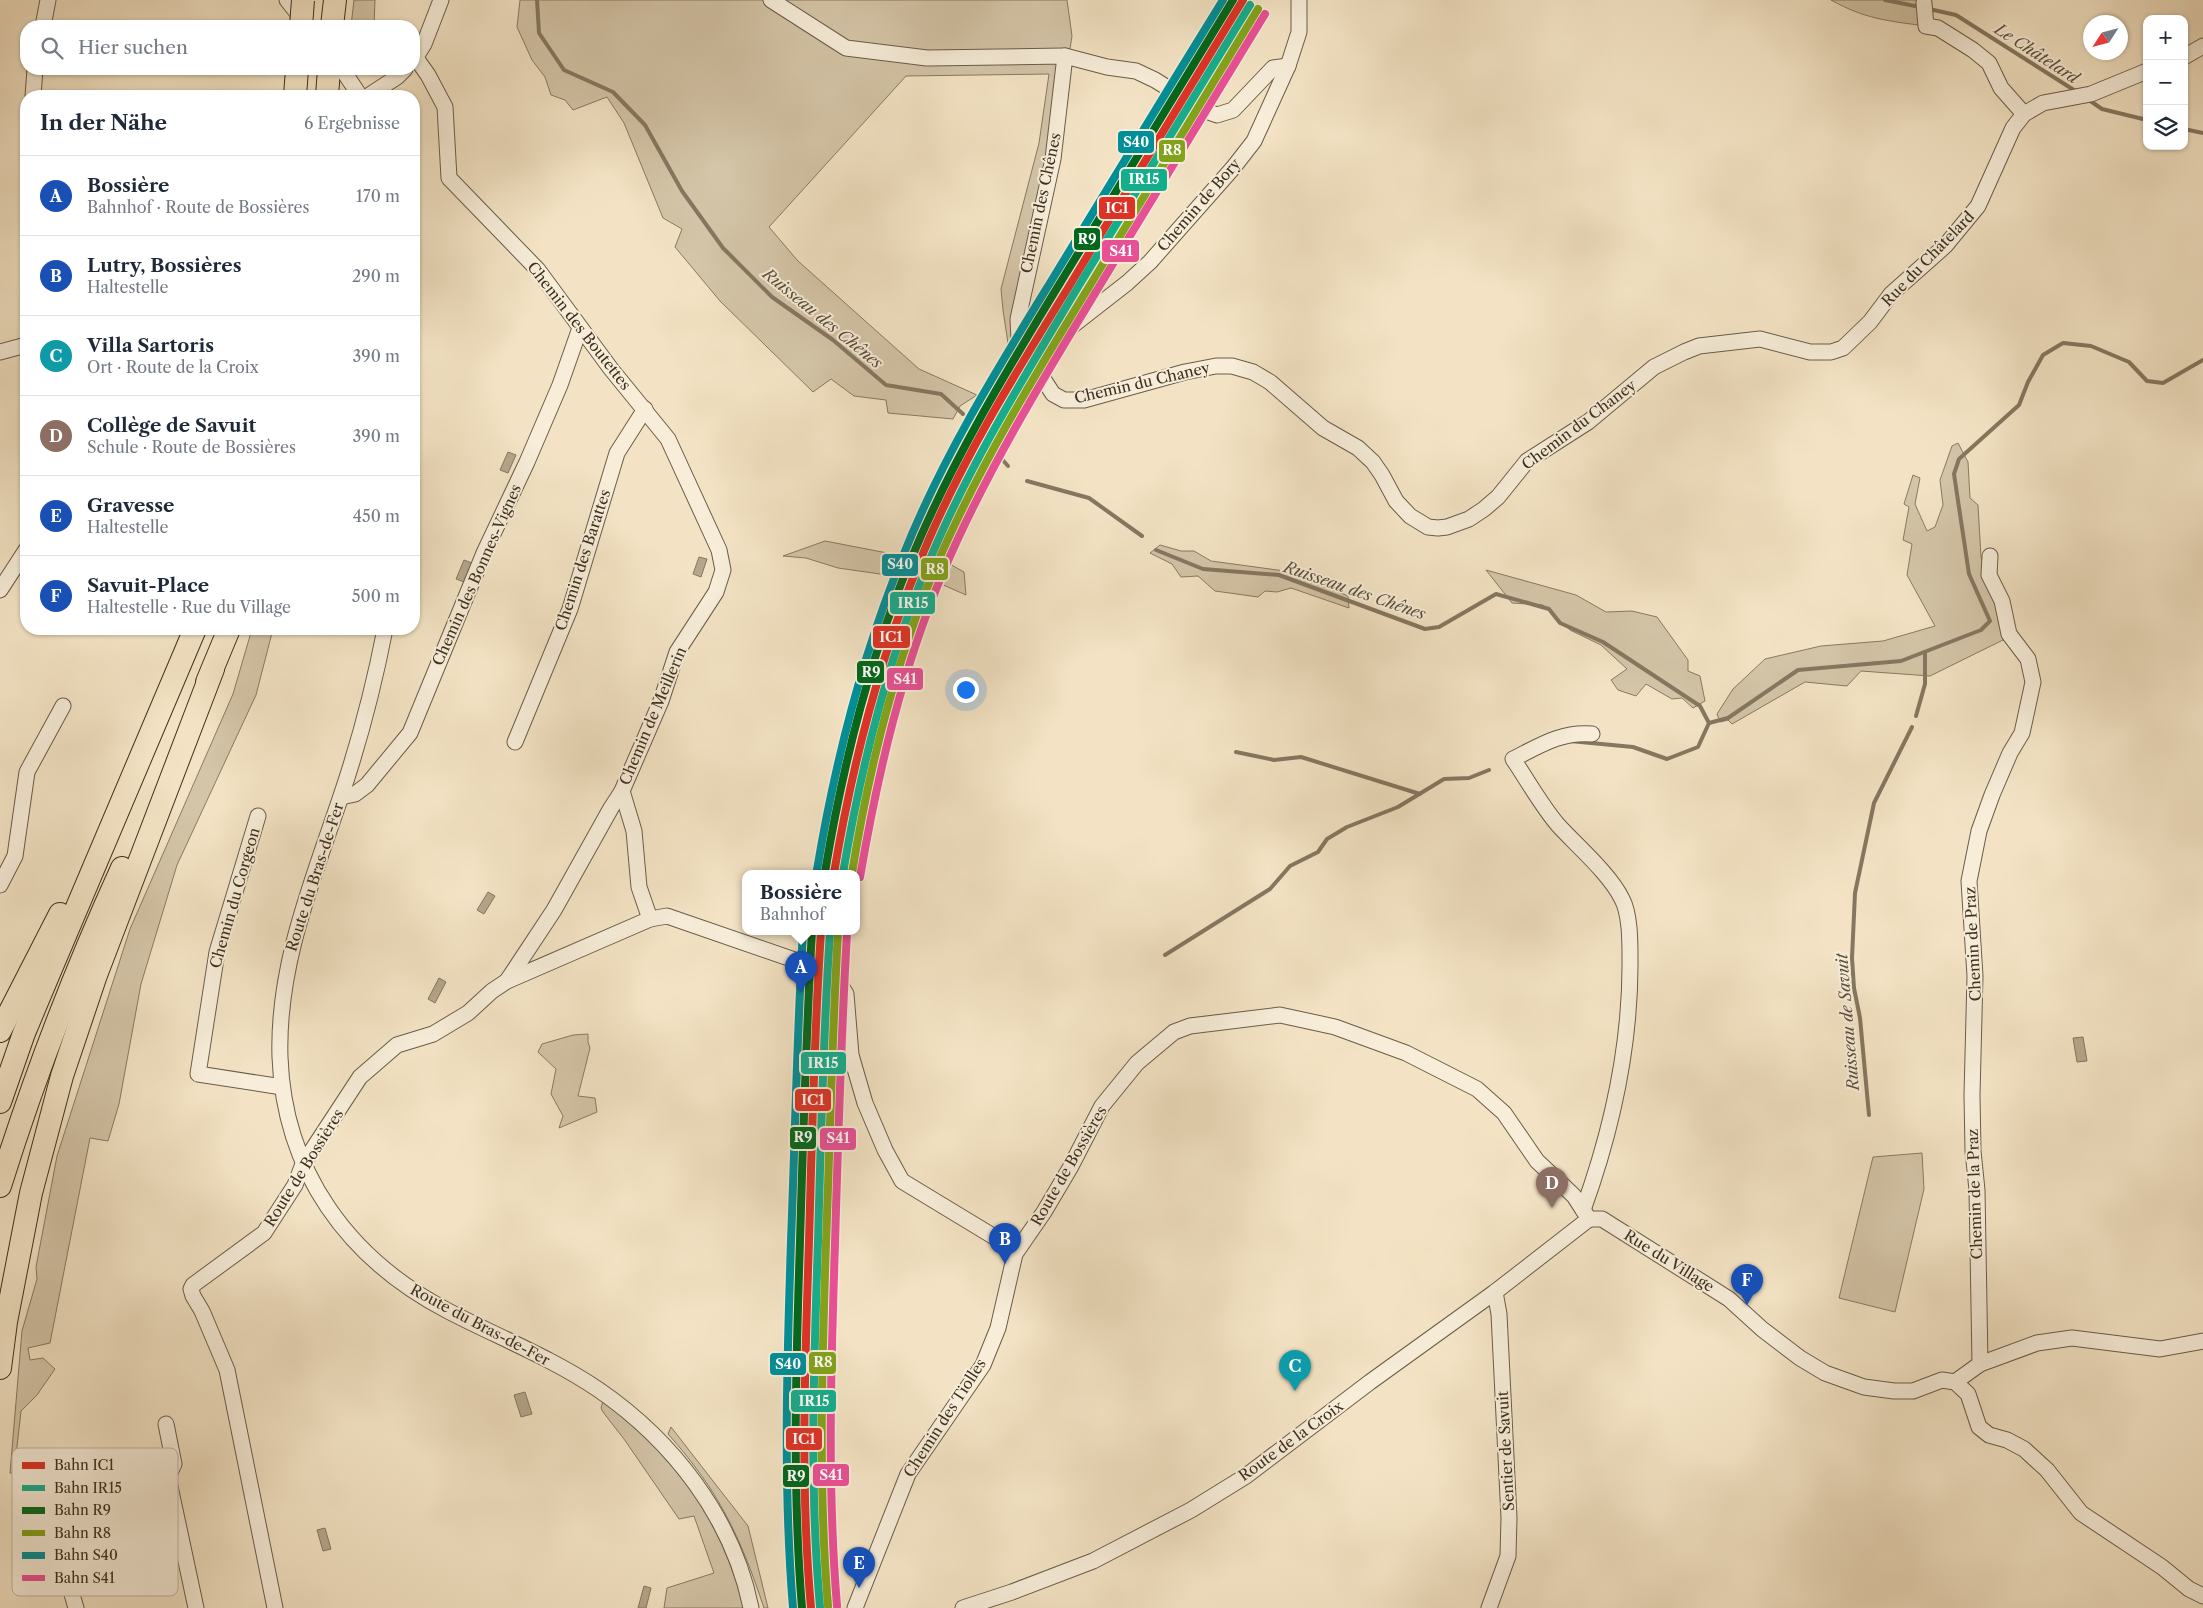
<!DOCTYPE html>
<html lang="de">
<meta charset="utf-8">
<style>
body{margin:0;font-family:"Libre Caslon Text",serif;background:#f2f2f3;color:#1f2937}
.controls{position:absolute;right:15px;top:15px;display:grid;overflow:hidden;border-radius:10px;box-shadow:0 1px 4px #0004}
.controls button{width:45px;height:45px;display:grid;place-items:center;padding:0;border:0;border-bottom:1px solid #e0e1e3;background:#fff;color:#1f2937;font:25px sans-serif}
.compass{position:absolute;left:2083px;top:15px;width:45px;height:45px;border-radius:50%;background:#fff;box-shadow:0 1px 4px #0004;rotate:234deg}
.you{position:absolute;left:965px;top:689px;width:18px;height:18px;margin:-12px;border:4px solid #fff;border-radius:50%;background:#1a73e8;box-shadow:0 0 0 8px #1a73e833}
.badge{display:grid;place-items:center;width:32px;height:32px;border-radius:50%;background:#db2777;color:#fff;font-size:16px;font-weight:700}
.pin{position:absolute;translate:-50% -41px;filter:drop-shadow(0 1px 2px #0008)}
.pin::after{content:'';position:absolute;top:26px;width:18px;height:15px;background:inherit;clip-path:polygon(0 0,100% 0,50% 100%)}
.popup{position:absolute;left:742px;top:870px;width:118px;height:65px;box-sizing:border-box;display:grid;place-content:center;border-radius:10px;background:#fff;filter:drop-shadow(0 1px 4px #0005);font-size:16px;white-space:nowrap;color:#747a83}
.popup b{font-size:19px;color:#1f2937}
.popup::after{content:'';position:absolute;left:50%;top:100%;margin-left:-10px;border:10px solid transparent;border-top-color:#fff}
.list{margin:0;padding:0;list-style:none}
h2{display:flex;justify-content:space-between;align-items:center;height:65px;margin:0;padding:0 20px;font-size:21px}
h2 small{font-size:16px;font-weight:400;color:#747a83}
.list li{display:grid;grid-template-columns:32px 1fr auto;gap:15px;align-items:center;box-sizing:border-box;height:80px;padding:0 20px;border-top:1px solid #e0e1e3}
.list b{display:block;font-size:19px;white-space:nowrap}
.list p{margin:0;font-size:16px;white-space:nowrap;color:#747a83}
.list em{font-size:16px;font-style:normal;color:#747a83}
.icon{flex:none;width:28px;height:28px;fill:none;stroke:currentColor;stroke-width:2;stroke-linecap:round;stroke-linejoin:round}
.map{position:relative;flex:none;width:2203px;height:1608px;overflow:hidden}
.search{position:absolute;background:#fff;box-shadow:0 1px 4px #0004;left:20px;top:20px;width:400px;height:55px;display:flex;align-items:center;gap:12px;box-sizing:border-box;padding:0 18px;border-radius:20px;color:#747a83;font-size:19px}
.panel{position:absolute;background:#fff;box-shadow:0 1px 4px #0004;left:20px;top:90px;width:400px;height:545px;border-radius:20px}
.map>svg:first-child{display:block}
</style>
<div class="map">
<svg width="2203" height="1608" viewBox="0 0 2203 1608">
<rect width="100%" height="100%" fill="#f3e3c4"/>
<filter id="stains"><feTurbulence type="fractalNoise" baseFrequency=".004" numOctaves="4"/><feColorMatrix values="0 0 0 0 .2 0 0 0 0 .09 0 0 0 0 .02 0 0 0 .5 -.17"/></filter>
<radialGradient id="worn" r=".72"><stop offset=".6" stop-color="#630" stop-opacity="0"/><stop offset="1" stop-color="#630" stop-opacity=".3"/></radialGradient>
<!-- green -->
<g fill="#d4c5a8" stroke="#887a63">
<path d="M354 0H375L374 26H351Z"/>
<path d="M520 0H1067L1072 36 1053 159 1019 340 1009 350 1003 310 1001 289 1039 143 1049 74 906 76 769 227 798 261 919 369 977 395 960 406 953 419 888 413 886 400 854 396 831 379 813 392 720 301 675 247 682 229 663 218 624 123 607 97 573 110 565 100 551 95 545 77 532 60 517 27Z"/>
<path d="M1831 0H1920L1926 26C1888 21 1865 19 1831 0Z"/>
<path d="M1958 443 1968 462 1970 498 1978 505 1981 557 1999 602 2005 639 1930 676 1861 671 1847 686 1805 682 1732 724 1728 720 1720 722 1717 714 1733 689 1765 659 1821 646 1883 641 1935 626 1907 575 1912 544 1903 540 1909 507 1904 504 1913 475 1920 478 1915 504 1927 531 1935 527 1943 505 1940 480 1952 446Z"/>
<path d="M825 541 903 556 887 575 838 568 806 558 783 556Z"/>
<path d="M1160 545 1181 551H1194L1211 561 1292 572 1348 596 1349 608 1291 588 1277 592 1265 591 1258 597 1215 591 1198 576 1181 577 1172 564 1150 553Z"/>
<path d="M932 554 964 572 966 595 941 584 932 588 919 602H915C917 585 926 570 932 554Z"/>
<path d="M1486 570 1576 595 1606 612 1632 611 1657 617 1688 660V671L1700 676 1705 701 1693 708 1682 698 1672 699 1646 684 1636 696 1618 690 1611 680 1627 669 1601 645 1570 630 1543 605 1512 603Z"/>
<path d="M252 629H273L256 695 177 865 141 984 119 1104 108 1141 90 1138 50 1343 28 1348 30 1360 43 1358 55 1369 37 1395 21 1411 14 1473H10L22 1331 37 1279 36 1267 57 1156 130 929 233 694Z"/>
<path d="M588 1034V1042L590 1048 578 1096 595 1098 597 1112 559 1128 563 1116 551 1094 556 1069 538 1052 542 1044 573 1035Z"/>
<path d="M1922 1153 1924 1189 1895 1312 1839 1298 1873 1157Z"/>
<path d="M603 1401C676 1459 720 1517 744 1608H664L667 1588 714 1573 694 1516 679 1519 624 1439 603 1412 601 1408Z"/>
<path d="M671 1427 748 1526 768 1608H764C740 1536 719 1491 668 1434Z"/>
</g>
<!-- water -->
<g fill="#b5a68c" stroke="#857760">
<path d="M508 452 516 455 508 473 500 470Z"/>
<path d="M699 557 707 559 701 577 693 574Z"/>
<path d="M464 560 472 563 464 582 456 579Z"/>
<path d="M488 892 495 896 484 914 477 910Z"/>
<path d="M439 978 446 982 435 1003 428 999Z"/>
<path d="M2083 1037 2087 1061 2077 1062 2073 1038Z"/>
<path d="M525 1392 532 1414 521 1417 514 1395Z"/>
<path d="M325 1528 331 1549 323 1551 317 1530Z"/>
<path d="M644 1586 651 1588 646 1608H638Z"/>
</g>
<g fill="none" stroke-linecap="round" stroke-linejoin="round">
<!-- stream -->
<g stroke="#857760" stroke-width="4">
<path d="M537 0 539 33 564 70 613 92 645 125 682 191 723 248 772 297 833 340 886 385 941 394 963 414"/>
<path d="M1885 0 1920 7"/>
<path d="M1929 9 1956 15 2077 92"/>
<path d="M2089 100 2102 109 2147 120"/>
<path d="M2184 129 2203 133"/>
<path d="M993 449 1008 466"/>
<path d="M1027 481 1089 498 1142 536"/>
<path d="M1156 550 1203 569 1279 575 1425 629 1439 627 1496 594 1549 609 1560 623 1603 642 1700 706 1709 723"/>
<path d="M1916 716 1925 684V652"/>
<path d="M1709 723 1728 718 1798 670 1901 661 1981 630 1990 621 1969 574 1954 474 1959 459 2019 405 2028 382 2043 355 2063 343 2091 346 2129 362 2147 381 2163 383 2203 360"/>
<path d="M1570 741 1633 747 1667 759 1698 747 1709 723"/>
<path d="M1236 752 1274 760 1301 757 1420 794"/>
<path d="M1165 955 1270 889 1290 866 1318 852 1327 839 1347 827 1398 807 1444 779 1469 778 1489 770"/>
<path d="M1869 1115 1860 1018 1854 988 1852 958 1855 893 1874 803 1912 727"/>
</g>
<!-- minor-tunnel -->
<path stroke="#cfbfa3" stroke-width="15" stroke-dasharray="15 8" stroke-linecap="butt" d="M809 965 836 977"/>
<!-- minor casing -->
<g stroke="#6a5d48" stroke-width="17">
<g id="minor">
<path d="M287 0 303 20"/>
<path d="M771 0 846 48 927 58 1065 56 1053 159 1018 319 1019 340 1033 358 1040 374 1053 394 1064 400H1084L1185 372 1216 366H1232L1253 372 1270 382 1323 428 1358 448 1373 462 1382 475 1396 501 1410 516 1428 527 1438 528 1447 527 1469 519 1484 509 1498 497 1527 461 1588 422 1654 367 1684 352 1699 346 1760 339 1810 352H1831L1843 348 1870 322 1891 294 1945 246 1978 206 2013 128 2024 114 2043 103 2091 94 2147 71"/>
<path d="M1924 3 1926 26 1938 28 1973 50 1989 63 2001 88 2024 114"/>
<path d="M43 26 48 0"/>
<path d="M1065 56 1107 67 1136 71 1155 80 1203 110 1217 115 1233 110 1273 68 1288 66"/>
<path d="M2184 57 2203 46"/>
<path d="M416 58 428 75 445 107 449 178 538 270 611 369 668 439 719 550 723 570 716 592 677 652 661 701 622 791 611 808 554 910 507 981"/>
<path d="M414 60 424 44 441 0"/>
<path d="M342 69 360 96"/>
<path d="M33 96 35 69"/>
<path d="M368 96 397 77 405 69"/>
<path d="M0 352 26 345"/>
<path d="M1040 374 1068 329 1127 283 1150 262 1233 168 1254 141 1288 66 1299 32V0"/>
<path d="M0 590 26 550"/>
<path d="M385 629C374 686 359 743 340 799 312 882 277 967 280 1057 284 1171 348 1259 448 1311 498 1337 552 1358 599 1390 673 1441 733 1518 751 1608"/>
<path d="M515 742 570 609 617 453 645 409"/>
<path d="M341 797 355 794 367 785 410 733 484 553 527 462 560 385 580 328"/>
<path d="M258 816 217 952 198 1074 282 1087"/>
<path d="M0 885 15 856 27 772 63 706"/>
<path d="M650 919 667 916 809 965"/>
<path d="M836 977 846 994 851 1055 865 1103 885 1150 902 1181 996 1238 1015 1254"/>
<path d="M1583 1210C1612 1130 1631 1044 1630 958 1630 941 1630 914 1622 899 1610 874 1577 846 1558 825 1541 805 1528 781 1513 759 1539 746 1562 731 1592 734"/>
<path d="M1589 1219H1602L1729 1299 1762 1329 1800 1358 1825 1373 1864 1387 1894 1391H1913L1942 1380 1955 1382 1968 1394 1979 1427 1989 1435 2007 1440 2024 1449 2047 1470 2081 1513 2162 1567 2189 1589 2203 1596"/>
<path d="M1980 1364 1977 1190 1973 1151 1972 1095 1975 976 1969 881 1979 831 1992 795 2010 753 2022 733 2033 682 2028 659 2009 634 2002 601 1989 575 1990 556"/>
<path d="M1955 1382 1980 1364 2037 1343 2072 1338 2160 1349 2203 1341"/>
<path d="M166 1424 174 1464 168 1477 196 1608"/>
<path d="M64 1524C64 1554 67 1580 76 1608"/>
<path d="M275 1608 227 1370 202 1311 193 1296 191 1289 193 1285 264 1233 295 1185 303 1164 360 1077 397 1045 433 1034 468 1013 492 991 507 981 650 919 639 887 634 831 622 791"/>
<path d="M855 1608 908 1474 983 1365 998 1328 1015 1254 1044 1212 1070 1168 1102 1106 1137 1063 1174 1032 1190 1026 1280 1015 1335 1027 1406 1053 1477 1089 1504 1113 1537 1161 1574 1196 1589 1219"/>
<path d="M963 1608 1012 1592 1093 1561 1191 1510 1246 1476 1370 1382 1495 1292 1589 1219"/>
<path d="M1489 1608 1508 1556 1509 1518 1499 1314 1495 1292"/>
</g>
</g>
<!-- highway casing -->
<g stroke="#3d301e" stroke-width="24">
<g id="highway">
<path d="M332 26 335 0"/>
<path d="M295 96 297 69"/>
<path d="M327 96 329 69"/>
<path d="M207 682 229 629"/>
<path d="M0 1031 60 914"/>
<path d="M0 1102 24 1033 50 971 195 629"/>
<path d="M0 1186C34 1077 75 971 122 868"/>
<path d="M0 1368 6 1322 31 1193 62 1076 96 975 213 669"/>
</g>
</g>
<!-- minor -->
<use href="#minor" stroke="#f7edd9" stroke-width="15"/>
<!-- highway -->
<use href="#highway" stroke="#f3e3c4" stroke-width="22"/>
<!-- highway-bridge casing -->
<g stroke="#3d301e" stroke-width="24" stroke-linecap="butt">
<path id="highway-bridge" d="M301 26 303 0"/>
</g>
<!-- highway-bridge -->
<use href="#highway-bridge" stroke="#f3e3c4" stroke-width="22"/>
<!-- rail-1 casing -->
<g stroke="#f7edd9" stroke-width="11">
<g id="rail-1">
<path d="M834 873C852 766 878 663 919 563 958 466 1013 377 1068 288 1126 192 1185 96 1243 0"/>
<path d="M811 1608C800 1486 805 1364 809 1241 812 1138 814 1034 821 931"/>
</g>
</g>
<!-- rail-2 casing -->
<g stroke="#f7edd9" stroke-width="11">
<g id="rail-2">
<path d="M843 873C861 767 886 664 928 564 968 467 1024 377 1078 287 1136 193 1193 99 1250 5"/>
<path d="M820 1607C809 1485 814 1363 818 1241 821 1138 823 1035 830 932"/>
</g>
</g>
<!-- rail-3 casing -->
<g stroke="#f7edd9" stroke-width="11">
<g id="rail-3">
<path d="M825 872C843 764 869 658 912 557 953 458 1009 367 1065 275 1121 183 1177 92 1233 0"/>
<path d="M802 1608C792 1486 796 1363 800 1241 803 1138 806 1034 812 931"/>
</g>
</g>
<!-- rail-4 casing -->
<g stroke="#f7edd9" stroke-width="11">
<g id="rail-4">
<path d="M852 873C869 768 894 665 936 566 979 466 1035 375 1092 282 1147 191 1203 100 1258 9"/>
<path d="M828 1606C818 1485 822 1364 826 1243 830 1139 832 1036 838 932"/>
</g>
</g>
<!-- rail-5 casing -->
<g stroke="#f7edd9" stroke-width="11">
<g id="rail-5">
<path d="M817 870C835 762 861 658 903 556 941 460 996 371 1050 283 1108 188 1165 94 1223 0"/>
<path d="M793 1608C783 1486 787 1363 791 1241 795 1138 797 1034 803 931"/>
</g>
</g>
<!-- rail-6 casing -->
<g stroke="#f7edd9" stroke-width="11">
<g id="rail-6">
<path d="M860 877C878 772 902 669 944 570 986 472 1041 382 1097 290 1153 198 1209 106 1265 14"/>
<path d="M837 1606C827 1485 831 1364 835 1243 838 1139 841 1036 847 933"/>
</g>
</g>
<!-- rail-1 -->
<use href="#rail-1" stroke="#dd3327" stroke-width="8"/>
<!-- rail-2 -->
<use href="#rail-2" stroke="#15ae8d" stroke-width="8"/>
<!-- rail-3 -->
<use href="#rail-3" stroke="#02671c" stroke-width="8"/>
<!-- rail-4 -->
<use href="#rail-4" stroke="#83a31b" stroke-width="8"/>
<!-- rail-5 -->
<use href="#rail-5" stroke="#008f98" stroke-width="8"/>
<!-- rail-6 -->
<use href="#rail-6" stroke="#e85096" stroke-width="8"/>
</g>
<g text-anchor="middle" stroke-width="4" stroke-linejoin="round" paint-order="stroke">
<!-- street labels -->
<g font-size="15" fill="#3d301e" stroke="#f7edd9">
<text transform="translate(1041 203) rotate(-78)" y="5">Chemin des Chênes</text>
<text transform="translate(1199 205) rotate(-49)" y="5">Chemin de Bory</text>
<text transform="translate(1928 259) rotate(-46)" y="5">Rue du Châtelard</text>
<text transform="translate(579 326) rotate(52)" y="5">Chemin des Boutettes</text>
<text transform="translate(1142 383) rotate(-13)" y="5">Chemin du Chaney</text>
<text transform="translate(1579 425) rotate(-37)" y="5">Chemin du Chaney</text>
<text transform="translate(583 560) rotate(-72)" y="5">Chemin des Barattes</text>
<text transform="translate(477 575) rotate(-66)" y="5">Chemin des Bonnes-Vignes</text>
<text transform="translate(653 716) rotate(-67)" y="5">Chemin de Meillerin</text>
<text transform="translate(315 877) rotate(-72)" y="5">Route du Bras-de-Fer</text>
<text transform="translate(235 898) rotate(-74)" y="5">Chemin du Corgeon</text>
<text transform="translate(1973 944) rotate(-93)" y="5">Chemin de Praz</text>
<text transform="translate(1069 1166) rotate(-60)" y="5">Route de Bossières</text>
<text transform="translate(304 1168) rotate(-58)" y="5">Route de Bossières</text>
<text transform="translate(1975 1194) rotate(-92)" y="5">Chemin de la Praz</text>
<text transform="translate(1669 1261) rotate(32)" y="5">Rue du Village</text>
<text transform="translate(480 1325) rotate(28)" y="5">Route du Bras-de-Fer</text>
<text transform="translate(945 1418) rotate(-57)" y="5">Chemin des Tiolles</text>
<text transform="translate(1291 1441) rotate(-36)" y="5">Route de la Croix</text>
<text transform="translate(1506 1451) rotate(-93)" y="5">Sentier de Savuit</text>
</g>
<!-- water labels -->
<g font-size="16" font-style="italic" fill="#5b4e3a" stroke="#f7edd9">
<text transform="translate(2037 53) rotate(33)" y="6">Le Châtelard</text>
<text transform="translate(823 318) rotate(39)" y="6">Ruisseau des Chênes</text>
<text transform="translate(1355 590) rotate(19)" y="6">Ruisseau des Chênes</text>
<text transform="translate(1847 1022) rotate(-95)" y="6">Ruisseau de Savuit</text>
</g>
</g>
<!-- legend -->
<rect x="12" y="1448" width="166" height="148" rx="8" fill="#f7edd9" stroke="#bfb4a1" stroke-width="1"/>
<rect x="22" y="1462" width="23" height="7" fill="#dd3327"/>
<rect x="22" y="1485" width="23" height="6" fill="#15ae8d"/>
<rect x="22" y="1507" width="23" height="7" fill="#02671c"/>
<rect x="22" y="1530" width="23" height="6" fill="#83a31b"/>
<rect x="22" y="1552" width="23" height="7" fill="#008f98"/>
<rect x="22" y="1575" width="23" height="6" fill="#e85096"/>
<g font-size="14" fill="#3d301e">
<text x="54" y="1470">Bahn IC1</text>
<text x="54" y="1493">Bahn IR15</text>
<text x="54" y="1515">Bahn R9</text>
<text x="54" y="1538">Bahn R8</text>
<text x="54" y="1560">Bahn S40</text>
<text x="54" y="1583">Bahn S41</text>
</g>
<g stroke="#f7edd9" stroke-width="2">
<rect x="1117" y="130" width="38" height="24" rx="5" fill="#008f98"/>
<rect x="1158" y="139" width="28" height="24" rx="5" fill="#83a31b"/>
<rect x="1120" y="168" width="48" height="24" rx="5" fill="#15ae8d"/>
<rect x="1098" y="196" width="38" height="24" rx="5" fill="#dd3327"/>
<rect x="1073" y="227" width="28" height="24" rx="5" fill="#02671c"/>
<rect x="1101" y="239" width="39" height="24" rx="5" fill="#e85096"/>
<rect x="881" y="553" width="38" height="24" rx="5" fill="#008f98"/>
<rect x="920" y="557" width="29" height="24" rx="5" fill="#83a31b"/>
<rect x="889" y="591" width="47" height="24" rx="5" fill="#15ae8d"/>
<rect x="872" y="625" width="39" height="24" rx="5" fill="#dd3327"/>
<rect x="856" y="660" width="29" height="24" rx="5" fill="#02671c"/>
<rect x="886" y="667" width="38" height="24" rx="5" fill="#e85096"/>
<rect x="800" y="1051" width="47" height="24" rx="5" fill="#15ae8d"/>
<rect x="794" y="1088" width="38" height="24" rx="5" fill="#dd3327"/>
<rect x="789" y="1126" width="28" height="24" rx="5" fill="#02671c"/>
<rect x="819" y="1127" width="38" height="24" rx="5" fill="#e85096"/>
<rect x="808" y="1351" width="29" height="24" rx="5" fill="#83a31b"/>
<rect x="769" y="1352" width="38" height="24" rx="5" fill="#008f98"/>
<rect x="790" y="1389" width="47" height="24" rx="5" fill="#15ae8d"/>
<rect x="785" y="1427" width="38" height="24" rx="5" fill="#dd3327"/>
<rect x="812" y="1463" width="38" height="24" rx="5" fill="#e85096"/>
<rect x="782" y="1464" width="28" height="24" rx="5" fill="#02671c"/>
</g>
<g font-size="14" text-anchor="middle" font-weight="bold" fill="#fff">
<text x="1136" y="147">S40</text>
<text x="1172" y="155">R8</text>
<text x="1144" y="184">IR15</text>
<text x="1117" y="213">IC1</text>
<text x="1087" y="244">R9</text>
<text x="1121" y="256">S41</text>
<text x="900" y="569">S40</text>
<text x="935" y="574">R8</text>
<text x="913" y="608">IR15</text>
<text x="891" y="642">IC1</text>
<text x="871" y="677">R9</text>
<text x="905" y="684">S41</text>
<text x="823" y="1068">IR15</text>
<text x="813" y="1105">IC1</text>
<text x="803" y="1142">R9</text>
<text x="838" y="1143">S41</text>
<text x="823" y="1367">R8</text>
<text x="788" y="1369">S40</text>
<text x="814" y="1406">IR15</text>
<text x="804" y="1444">IC1</text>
<text x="831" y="1480">S41</text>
<text x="796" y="1481">R9</text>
</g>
<rect width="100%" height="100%" filter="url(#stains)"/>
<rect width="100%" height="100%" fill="url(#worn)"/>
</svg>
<div class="controls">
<button>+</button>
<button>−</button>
<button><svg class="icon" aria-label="layers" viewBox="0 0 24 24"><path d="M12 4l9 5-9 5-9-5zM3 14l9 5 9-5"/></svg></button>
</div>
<svg class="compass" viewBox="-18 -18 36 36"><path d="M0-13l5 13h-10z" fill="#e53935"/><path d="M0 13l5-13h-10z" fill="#747a83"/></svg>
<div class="you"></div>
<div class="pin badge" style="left:801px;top:992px;background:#1a4fb4">A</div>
<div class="popup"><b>Bossière</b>Bahnhof</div>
<div class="pin badge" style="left:1005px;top:1264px;background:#1a4fb4">B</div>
<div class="pin badge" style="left:1295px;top:1391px;background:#0f9aa8">C</div>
<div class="pin badge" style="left:1552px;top:1208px;background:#8d6e63">D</div>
<div class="pin badge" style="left:859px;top:1588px;background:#1a4fb4">E</div>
<div class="pin badge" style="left:1747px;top:1305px;background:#1a4fb4">F</div>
<div class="search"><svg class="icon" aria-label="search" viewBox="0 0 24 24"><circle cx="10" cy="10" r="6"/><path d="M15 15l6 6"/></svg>Hier suchen</div>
<section class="panel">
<h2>In der Nähe<small>6 Ergebnisse</small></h2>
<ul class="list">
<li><span class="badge" style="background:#1a4fb4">A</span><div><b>Bossière</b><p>Bahnhof · Route de Bossières</p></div><em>170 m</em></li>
<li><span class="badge" style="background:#1a4fb4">B</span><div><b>Lutry, Bossières</b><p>Haltestelle</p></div><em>290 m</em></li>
<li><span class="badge" style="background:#0f9aa8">C</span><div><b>Villa Sartoris</b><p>Ort · Route de la Croix</p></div><em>390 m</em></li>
<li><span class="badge" style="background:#8d6e63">D</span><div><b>Collège de Savuit</b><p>Schule · Route de Bossières</p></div><em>390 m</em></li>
<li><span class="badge" style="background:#1a4fb4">E</span><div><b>Gravesse</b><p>Haltestelle</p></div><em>450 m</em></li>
<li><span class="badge" style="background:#1a4fb4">F</span><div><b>Savuit-Place</b><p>Haltestelle · Rue du Village</p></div><em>500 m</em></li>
</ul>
</section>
</div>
